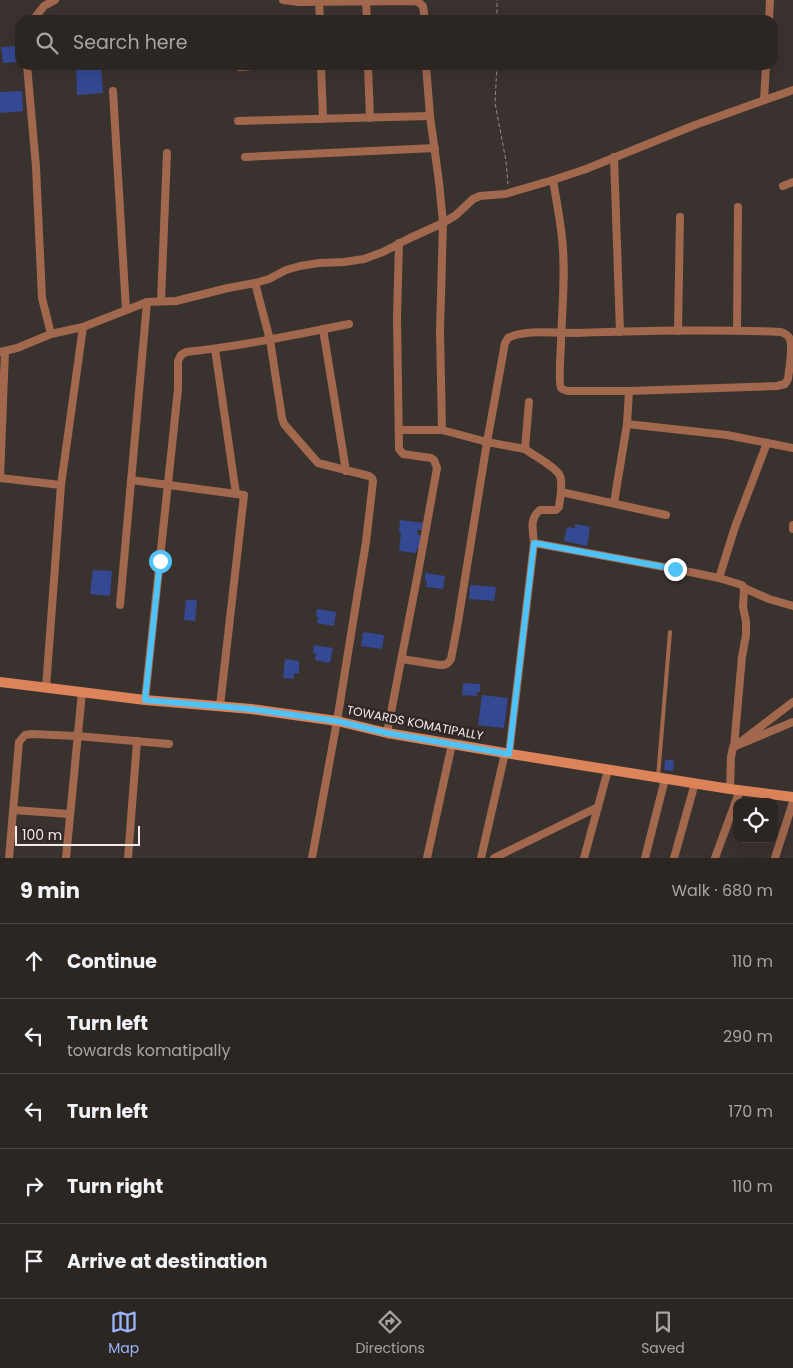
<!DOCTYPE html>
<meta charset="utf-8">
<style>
body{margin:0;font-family:Poppins,sans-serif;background:#342e2b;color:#f1f3f6}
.controls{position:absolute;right:15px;bottom:15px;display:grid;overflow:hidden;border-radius:10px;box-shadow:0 5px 20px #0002}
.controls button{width:45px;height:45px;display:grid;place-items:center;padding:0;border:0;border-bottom:1px solid #484341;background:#2c2623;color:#f1f3f6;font:25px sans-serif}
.scale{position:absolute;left:15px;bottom:12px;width:125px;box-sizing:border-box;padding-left:5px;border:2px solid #f1ecea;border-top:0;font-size:14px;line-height:18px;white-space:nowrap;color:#f1ecea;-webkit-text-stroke:4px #302825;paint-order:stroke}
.stop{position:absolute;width:15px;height:15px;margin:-11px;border:4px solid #4fc3f7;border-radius:50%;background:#fff}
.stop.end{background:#4fc3f7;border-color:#fff;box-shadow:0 1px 5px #0008}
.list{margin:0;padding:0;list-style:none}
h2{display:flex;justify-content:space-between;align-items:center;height:65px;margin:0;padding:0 20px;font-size:21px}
h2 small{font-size:16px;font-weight:400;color:#a6a5a6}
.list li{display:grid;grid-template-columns:32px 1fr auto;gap:15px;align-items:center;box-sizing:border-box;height:75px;padding:0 20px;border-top:1px solid #484341}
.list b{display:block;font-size:19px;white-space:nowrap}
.list p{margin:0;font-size:16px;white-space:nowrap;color:#a6a5a6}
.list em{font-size:16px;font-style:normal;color:#a6a5a6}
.icon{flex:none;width:28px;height:28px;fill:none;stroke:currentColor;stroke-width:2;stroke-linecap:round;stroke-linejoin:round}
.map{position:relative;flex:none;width:793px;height:858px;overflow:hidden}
.search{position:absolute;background:#2c2623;box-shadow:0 5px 20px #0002;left:15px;right:15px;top:15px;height:55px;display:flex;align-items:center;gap:12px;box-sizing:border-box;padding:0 18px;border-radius:15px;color:#a6a5a6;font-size:19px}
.sheet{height:440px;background:#2c2623}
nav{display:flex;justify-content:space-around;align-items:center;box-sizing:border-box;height:70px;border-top:1px solid #484341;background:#2c2623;font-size:14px;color:#a6a5a6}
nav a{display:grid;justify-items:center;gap:2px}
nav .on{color:#9cb4fd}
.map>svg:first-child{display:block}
</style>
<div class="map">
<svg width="793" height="858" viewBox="0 0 793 858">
<rect width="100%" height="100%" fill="#3a322f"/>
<!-- building -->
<g fill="#354892">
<path d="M20 46V62L3 63 1 47Z"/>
<path d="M101 65 103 93 77 95 76 66Z"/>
<path d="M22 91 23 111 0 113V92Z"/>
<path d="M400 520 424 523 423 530H417L418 535H421L419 548H417L416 553 399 551 401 533H399Z"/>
<path d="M575 524 590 527 587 546 564 541 567 527 575 528Z"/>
<path d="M93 570 112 571 110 596 90 594Z"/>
<path d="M425 573 445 576 443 589 426 587 427 581 425 580Z"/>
<path d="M470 585 496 587 494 601 469 599Z"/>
<path d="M186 600H197L195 621 184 620Z"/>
<path d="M317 609 336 612 334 626 317 623 318 617 316 616Z"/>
<path d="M363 632 384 635 382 649 361 646Z"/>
<path d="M314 645 333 648 330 663 315 660 316 654 313 653Z"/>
<path d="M285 659 299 661V674L294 673V679L283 678Z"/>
<path d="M463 683 480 684V692H477V696L462 695Z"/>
<path d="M482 695 508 698 504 728 478 725Z"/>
<path d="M665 760H674L673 771 664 770Z"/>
</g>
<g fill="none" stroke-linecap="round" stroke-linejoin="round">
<!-- path -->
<g stroke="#938d8a" stroke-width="1" stroke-dasharray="4 2.5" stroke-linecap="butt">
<path d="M497 20V0"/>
<path d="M497 65 495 103 506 161 508 184"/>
</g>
<!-- lane -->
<path stroke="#a1684e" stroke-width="4" d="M658 777 670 632"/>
<!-- street -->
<g stroke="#a1684e" stroke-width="8">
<path d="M283 0 299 2 414 1 418 2 423 6 425 20"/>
<path d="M319 1 320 20"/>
<path d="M366 1 367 20"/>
<path d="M33 20 44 6 55 0"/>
<path d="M769 20 770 0"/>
<path d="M27 65 36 167 42 298 51 334"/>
<path d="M321 65 323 119"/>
<path d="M368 65 370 118"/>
<path d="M426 65 430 116 439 182 443 223 440 331 442 430"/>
<path d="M240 67 267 65"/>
<path d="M113 91 126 310"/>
<path d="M764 100 766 65"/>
<path d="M238 121 430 116"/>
<path d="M245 157 435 148"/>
<path d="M614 157 620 332"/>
<path d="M783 186 793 182"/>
<path d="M255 283 270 340 282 418 284 424 318 463 369 476 372 478 373 481 366 542 337 721 312 858"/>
<path d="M161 301 167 153"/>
<path d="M323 329 346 471"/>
<path d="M737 330 738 207"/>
<path d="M678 331 680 217"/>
<path d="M215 349 236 494"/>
<path d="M0 352 17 348 51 334 83 327 147 302 176 301 228 288 255 283 269 279 286 270 300 266 319 263 344 262 364 259 383 252 410 238 443 223 456 215 473 199 480 196 505 194 553 180 586 169 695 125 793 90"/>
<path d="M529 402 525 449C534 456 556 467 560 476 562 481 561 487 561 492L666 515"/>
<path d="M627 424 727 435 793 448"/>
<path d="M399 430H442L487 442 525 449"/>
<path d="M0 478 5 351"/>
<path d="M0 478 61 485"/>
<path d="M131 480 244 495 220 706"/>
<path d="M561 492 559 507 556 510H540C529 519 533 530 534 543L675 569 719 578 742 585 744 588 743 607 746 621V635L742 657 734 747 793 702"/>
<path d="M614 503 627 424 629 391"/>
<path d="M793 525V529"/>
<path d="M719 578 735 527 767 443"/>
<path d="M744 588 769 599 793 606"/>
<path d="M120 605 147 302"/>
<path d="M402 659 440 665C446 665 448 664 451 659L458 622 487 442 505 343 508 338C522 329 557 333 575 333 644 331 712 329 781 332 784 333 788 335 790 339 793 347 789 370 788 379L785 384 777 386 629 391H568C565 390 563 390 561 388 558 383 561 350 561 342 562 308 566 272 562 238 560 218 556 199 553 180"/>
<path d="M46 688 61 485 83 327"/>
<path d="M145 700 178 389V361L181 355 186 352C241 346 295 335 349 324"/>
<path d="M387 733 418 573 437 468 434 460 431 458 403 454 399 449 397 318 399 243"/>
<path d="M509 754 534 543"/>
<path d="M730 789 731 757 733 747 793 722"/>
<path d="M14 810 69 814"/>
<path d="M9 858 19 742 25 735 31 734 77 736 169 744"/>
<path d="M66 858 82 692"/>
<path d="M128 858 137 741"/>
<path d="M427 858 452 744"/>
<path d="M481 858 505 753"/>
<path d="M494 858 598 807"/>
<path d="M584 858 608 770"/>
<path d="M645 858 665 779"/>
<path d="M674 858 695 783"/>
<path d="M715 858 740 790"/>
<path d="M775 858 793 802"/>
</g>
<!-- secondary -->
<path stroke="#dd8359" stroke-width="10" d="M0 682 145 700 251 709 337 721 387 733 505 753 730 789 793 797"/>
</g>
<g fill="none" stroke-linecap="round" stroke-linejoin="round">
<!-- route -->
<path stroke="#4fc3f7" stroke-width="6" d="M160 561 145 700 251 709 337 721 387 733 509 754 534 543 675 569"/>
</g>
<g text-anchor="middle" stroke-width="5" stroke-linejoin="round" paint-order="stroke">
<!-- street labels -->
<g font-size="12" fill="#f1ecea" stroke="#302825">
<text transform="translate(415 723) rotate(11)" y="4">TOWARDS KOMATIPALLY</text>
</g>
</g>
</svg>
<div class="controls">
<button><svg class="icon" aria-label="locate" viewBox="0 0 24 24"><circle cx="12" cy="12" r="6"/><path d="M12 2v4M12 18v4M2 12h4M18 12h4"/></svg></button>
</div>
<div class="scale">100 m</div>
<div class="stop" style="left:160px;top:561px"></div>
<div class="stop end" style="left:675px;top:569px"></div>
<div class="search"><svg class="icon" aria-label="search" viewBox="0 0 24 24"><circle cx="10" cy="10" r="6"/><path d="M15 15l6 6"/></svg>Search here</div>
</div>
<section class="sheet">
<h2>9 min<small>Walk · 680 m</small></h2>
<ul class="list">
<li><svg class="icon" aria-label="ahead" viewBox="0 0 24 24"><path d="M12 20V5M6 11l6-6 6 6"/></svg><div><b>Continue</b></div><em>110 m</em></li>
<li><svg class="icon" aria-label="left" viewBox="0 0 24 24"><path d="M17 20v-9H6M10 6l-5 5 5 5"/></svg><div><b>Turn left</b><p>towards komatipally</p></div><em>290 m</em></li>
<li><svg class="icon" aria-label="left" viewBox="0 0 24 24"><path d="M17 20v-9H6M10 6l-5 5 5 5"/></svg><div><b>Turn left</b></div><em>170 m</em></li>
<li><svg class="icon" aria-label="right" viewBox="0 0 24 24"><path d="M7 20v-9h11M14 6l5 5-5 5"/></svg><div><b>Turn right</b></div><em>110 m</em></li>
<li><svg class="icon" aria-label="arrive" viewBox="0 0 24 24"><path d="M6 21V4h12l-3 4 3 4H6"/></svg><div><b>Arrive at destination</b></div></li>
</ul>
</section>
<nav>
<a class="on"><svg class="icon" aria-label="map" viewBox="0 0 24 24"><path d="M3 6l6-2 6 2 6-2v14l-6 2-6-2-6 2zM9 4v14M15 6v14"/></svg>Map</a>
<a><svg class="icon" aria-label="directions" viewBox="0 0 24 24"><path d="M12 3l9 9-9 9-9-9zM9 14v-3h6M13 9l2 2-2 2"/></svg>Directions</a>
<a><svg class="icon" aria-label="saved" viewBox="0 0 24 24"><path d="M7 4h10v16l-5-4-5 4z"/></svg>Saved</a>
</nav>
